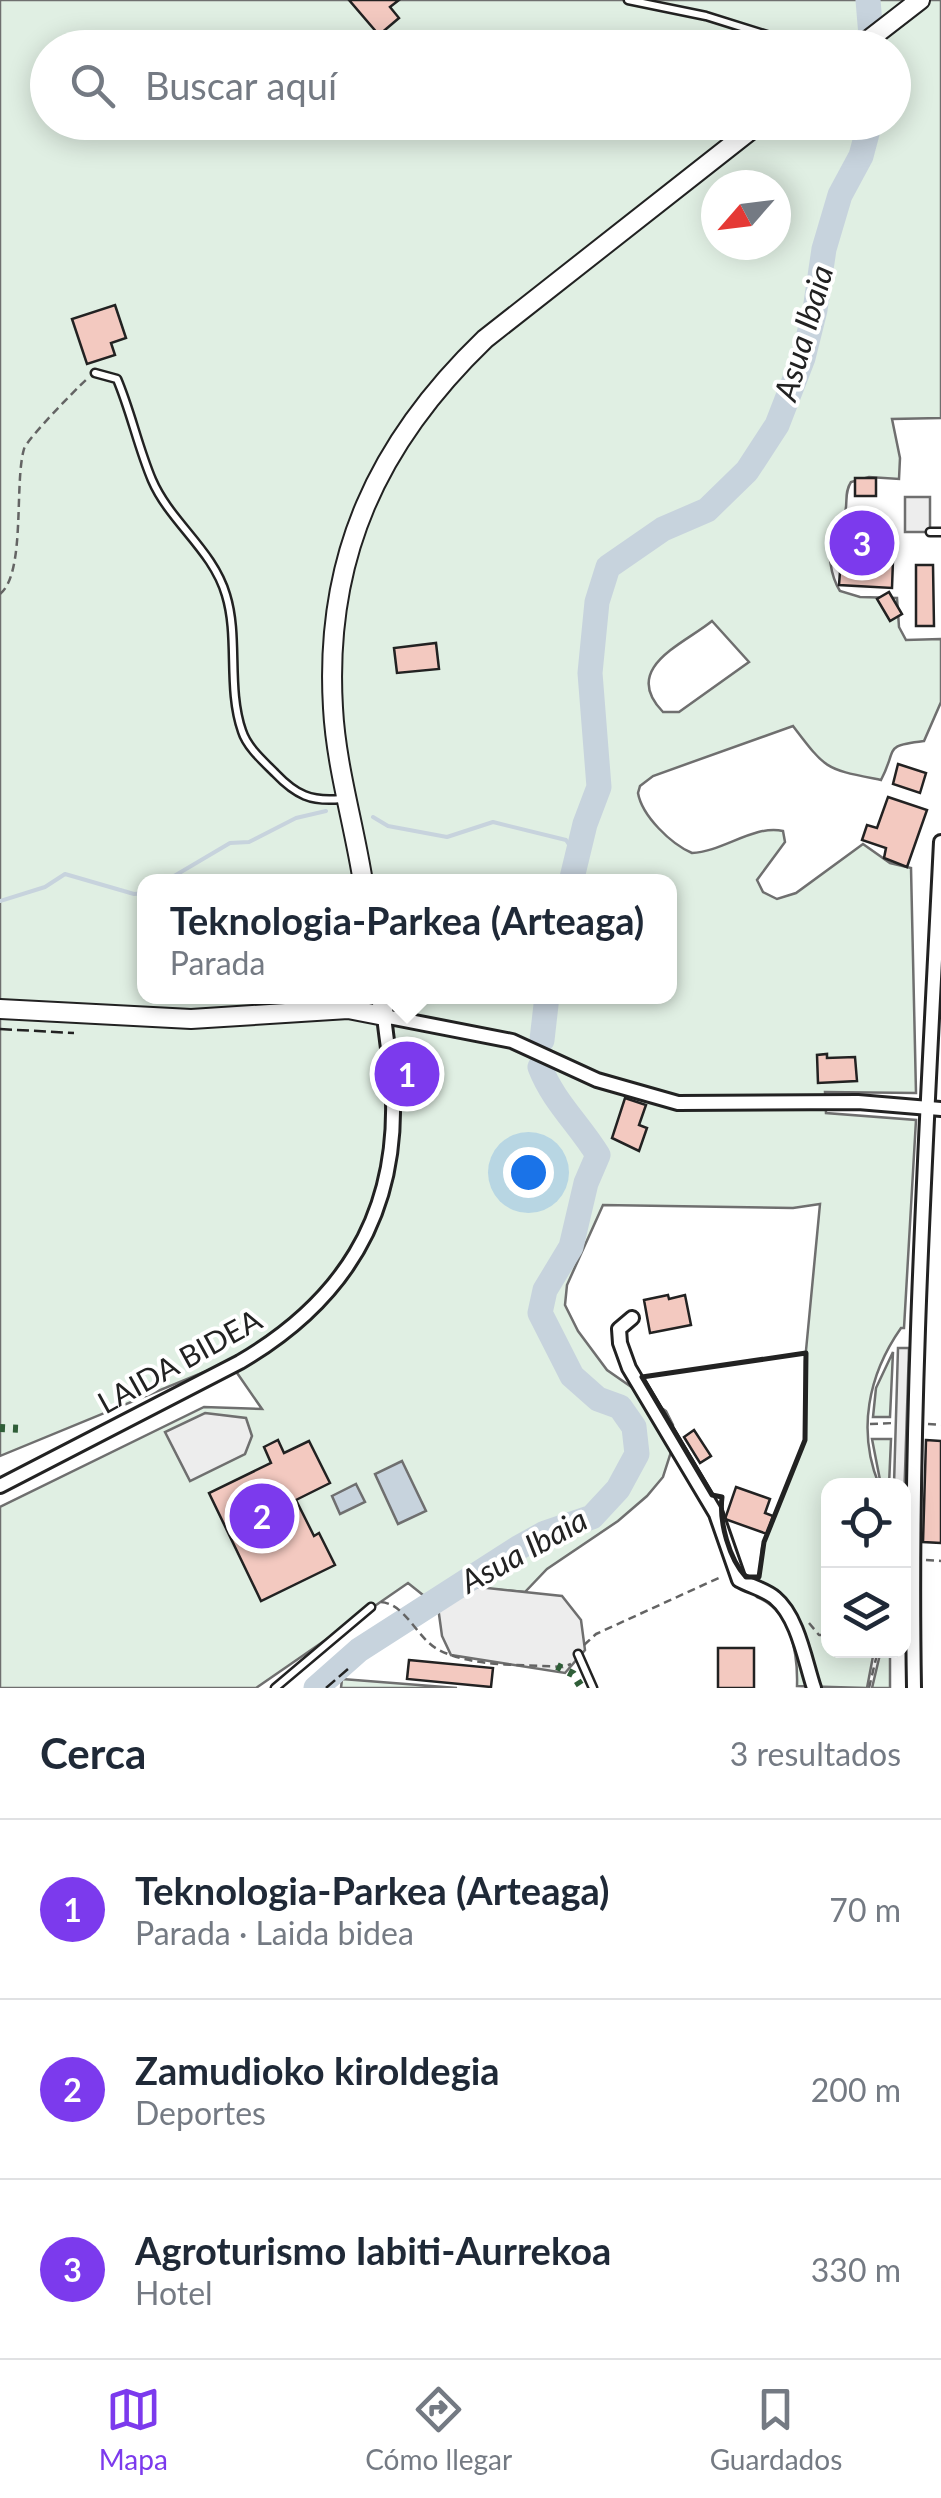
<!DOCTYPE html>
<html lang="es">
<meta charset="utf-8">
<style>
body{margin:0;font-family:Lato,sans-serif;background:#f6f6f7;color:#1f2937}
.controls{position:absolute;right:30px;bottom:30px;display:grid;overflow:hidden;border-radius:20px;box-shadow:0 5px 25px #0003}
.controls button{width:90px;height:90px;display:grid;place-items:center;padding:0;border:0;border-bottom:2px solid #e0e1e3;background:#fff;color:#1f2937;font:50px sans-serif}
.compass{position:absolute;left:701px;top:170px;width:90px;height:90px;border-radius:50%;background:#fff;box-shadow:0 5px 25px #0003;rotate:242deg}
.you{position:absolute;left:528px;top:1172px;width:35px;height:35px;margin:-25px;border:8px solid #fff;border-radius:50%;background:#1a73e8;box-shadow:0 0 0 15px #1a73e833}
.badge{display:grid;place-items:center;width:65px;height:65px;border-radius:50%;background:#7c3aed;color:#fff;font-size:32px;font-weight:700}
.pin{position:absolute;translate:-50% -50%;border:5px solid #fff;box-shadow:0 2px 10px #0006}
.popup{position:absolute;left:137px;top:874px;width:540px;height:130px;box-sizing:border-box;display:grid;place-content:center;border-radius:20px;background:#fff;filter:drop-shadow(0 2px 8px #0005);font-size:32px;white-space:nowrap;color:#747a83}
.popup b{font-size:38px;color:#1f2937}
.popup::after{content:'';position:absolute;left:50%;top:100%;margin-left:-20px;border:20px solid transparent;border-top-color:#fff}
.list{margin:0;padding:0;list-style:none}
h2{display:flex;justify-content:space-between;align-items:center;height:130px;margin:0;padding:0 40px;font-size:42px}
h2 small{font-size:32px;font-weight:400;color:#747a83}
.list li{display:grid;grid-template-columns:65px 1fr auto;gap:30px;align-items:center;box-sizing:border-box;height:180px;padding:0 40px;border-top:2px solid #e0e1e3}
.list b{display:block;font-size:38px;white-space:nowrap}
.list p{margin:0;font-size:32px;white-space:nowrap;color:#747a83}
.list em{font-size:32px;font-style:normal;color:#747a83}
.icon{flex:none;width:55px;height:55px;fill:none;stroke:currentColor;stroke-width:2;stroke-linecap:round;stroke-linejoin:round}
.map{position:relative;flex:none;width:941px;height:1688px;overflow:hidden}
.search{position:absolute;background:#fff;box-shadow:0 5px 25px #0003;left:30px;right:30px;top:30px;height:110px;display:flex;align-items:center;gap:25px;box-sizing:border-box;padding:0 35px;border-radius:55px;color:#747a83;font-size:38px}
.sheet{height:670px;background:#fff}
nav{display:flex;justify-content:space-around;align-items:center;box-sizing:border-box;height:140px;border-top:2px solid #e0e1e3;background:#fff;font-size:28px;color:#747a83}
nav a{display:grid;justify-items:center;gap:5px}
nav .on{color:#7c3aed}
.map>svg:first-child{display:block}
</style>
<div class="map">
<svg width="941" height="1688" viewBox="0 0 941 1688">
<rect width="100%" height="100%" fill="#fff"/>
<!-- green -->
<g fill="#e0efe3" stroke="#6f6f6f" stroke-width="2.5" fill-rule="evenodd">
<path d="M0 0H941V418L892 419 900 458 899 479 869 477 851 482C844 493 848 501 845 513 843 522 836 527 833 535 826 550 831 577 840 591L860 597 897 598 899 627 906 640 941 639V702L924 741C882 746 898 748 881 780 826 769 827 771 793 726L653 776 640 786 638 793C642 816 671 844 692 853 722 852 755 824 783 831L785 842 757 880 763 892 777 899 796 893 863 844 890 863 911 868 916 1093 825 1092 826 1113 916 1120 904 1328H901C868 1375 857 1431 879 1485L828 1486V1650L874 1651 867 1688 797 1686C798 1652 791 1611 757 1597L762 1548 805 1440V1361L820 1204 793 1208 603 1205 567 1285 565 1305 578 1331 607 1370 666 1411 673 1425 671 1452 663 1477 647 1496 618 1521 547 1569 525 1592 478 1588 438 1607 408 1583 256 1688H0V1507L204 1407 262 1409 235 1370 216 1367 0 1456ZM48 48H894V122H48ZM716 185H776V245H716ZM712 621 749 662 679 712H663C620 668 684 644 712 621ZM145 882H670V996H145Z"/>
<path d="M893 1352 890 1417H873L876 1388Z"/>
<path d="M872 1439H891L889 1485H883L880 1480Z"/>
<path d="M881 1650 890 1651V1688H872Z"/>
<path d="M342 1679 457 1688H341Z"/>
</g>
<!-- parking -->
<g fill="#ededed" stroke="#6f6f6f" stroke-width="2.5">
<rect x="905" y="497" width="25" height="35"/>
<path d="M898 1348H909L904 1503V1486L894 1485Z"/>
<path d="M205 1413 246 1418 252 1436 245 1454 190 1481 165 1432Z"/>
<path d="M478 1587 562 1596 581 1620 585 1650 565 1673 451 1655 442 1636 438 1607Z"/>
</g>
<!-- water -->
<g fill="#c7d3dd" stroke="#6f6f6f" stroke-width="2.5">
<path d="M402 1461 426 1511 398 1524 375 1474Z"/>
<path d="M356 1484 365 1502 340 1514 332 1496Z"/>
</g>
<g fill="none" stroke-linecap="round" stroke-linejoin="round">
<!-- stream -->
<g stroke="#c7d3dd" stroke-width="4">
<path d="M373 817 388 826 447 837 493 822 566 840 578 858"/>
<path d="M164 882 230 843 249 842 296 818 326 811"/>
<path d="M0 901 45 887 65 874 134 894 145 893"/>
</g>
<!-- river -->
<g stroke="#c7d3dd" stroke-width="25">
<path d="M868 0 872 48"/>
<path d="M571 882 585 824 599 787 590 673 597 602 608 567 663 529 707 510 747 471 777 425 803 358 815 310 824 249 840 195 861 156 870 122"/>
<path d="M542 1040 547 996"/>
<path d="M316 1688 359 1650 518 1548 545 1533 592 1517 618 1489 637 1454 634 1427 620 1407 598 1399 572 1376 540 1313 545 1290 571 1247 586 1183 598 1155C579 1124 553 1101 540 1067"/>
</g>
</g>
<!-- building -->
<g fill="#f3c9c0" stroke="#222" stroke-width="2.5">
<path d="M349 0H399L390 7 399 18 379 35Z"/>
<path d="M115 305 126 338 111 343 115 355 87 364 72 319Z"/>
<rect x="855" y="478" width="21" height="18"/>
<path d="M843 533 881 536 879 559 893 560 892 588 839 585Z"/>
<path d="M916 565H933L934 626H916Z"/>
<path d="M889 592 902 614 890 621 877 599Z"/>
<path d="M436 643 439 669 397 673 394 648Z"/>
<path d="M898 764 926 773 920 793 893 784Z"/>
<path d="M888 797 927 810 907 867 884 858 886 848 862 840 867 825 877 828Z"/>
<path d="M827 1054V1058L855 1057 857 1081 818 1083 817 1055Z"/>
<path d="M625 1098 646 1105 639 1125 647 1128 639 1151 612 1138Z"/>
<path d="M668 1295 669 1299 685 1295 691 1325 650 1333 644 1300Z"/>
<path d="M694 1430 711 1456 700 1463 684 1437Z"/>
<path d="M278 1440 284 1453 309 1441 330 1483 296 1500 314 1536 319 1533 335 1565 261 1601 209 1493 271 1463 264 1447Z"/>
<path d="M926 1440 941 1441V1543L923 1542Z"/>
<path d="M736 1487 770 1499 765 1513 773 1516 767 1534 725 1519Z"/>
<rect x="718" y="1648" width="36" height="40"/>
<path d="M409 1660 493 1668 491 1687 407 1679Z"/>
</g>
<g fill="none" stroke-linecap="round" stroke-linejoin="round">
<!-- lane casing -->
<g stroke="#222" stroke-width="11">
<g id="lane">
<path d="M628 0 706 16 808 48"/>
<path d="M95 373 117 379C131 412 138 447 152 480 170 522 213 550 226 595 239 637 227 688 242 731 247 747 263 761 275 773 296 795 311 802 341 799"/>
<path d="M930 532H941"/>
<path d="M578 1654 593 1688"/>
<path d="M275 1688 371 1607"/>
</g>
</g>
<!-- street casing -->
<g stroke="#222" stroke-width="18">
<g id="street">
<path d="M632 1318 619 1329 620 1343 629 1368 716 1514 739 1580C750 1586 766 1590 775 1598 798 1617 805 1661 814 1688"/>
<path d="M0 1486 240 1362C341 1303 396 1219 393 1100 392 1072 387 1044 384 1016L512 1041 597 1080 678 1103 858 1102 941 1109"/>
<path d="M914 1688C909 1406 927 1124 941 842"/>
</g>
</g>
<!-- secondary casing -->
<g stroke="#222" stroke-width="22">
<g id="secondary">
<path d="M858 48 920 0"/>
<path d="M363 882C354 824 336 766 333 708 324 557 378 442 485 339L761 122"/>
<path d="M0 1009 191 1019 348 1009 384 1016 381 996"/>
</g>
</g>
<!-- path -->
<g stroke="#646464" stroke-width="2.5" stroke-dasharray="8 5" stroke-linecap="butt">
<path d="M0 594C26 573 14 483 24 449 27 439 75 390 86 380"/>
<path d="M870 1424 894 1423"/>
<path d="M928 1424 941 1425"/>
<path d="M926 1560 941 1561"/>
<path d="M381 1602C406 1604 417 1639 439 1650 474 1668 525 1664 563 1667L571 1664"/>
<path d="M809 1623 819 1635H827L828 1631"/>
<path d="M584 1645 596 1634 723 1576"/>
<path d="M869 1688 878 1650"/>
</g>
<!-- lane -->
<use href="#lane" stroke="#fff" stroke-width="6"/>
<!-- street -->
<use href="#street" stroke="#fff" stroke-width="12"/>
<!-- secondary -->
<use href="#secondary" stroke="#fff" stroke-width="18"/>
<!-- hedge -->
<g stroke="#2f5e38" stroke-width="8" stroke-dasharray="5 8" stroke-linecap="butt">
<path d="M0 1428 22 1429"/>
<path d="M557 1666 573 1674 582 1688"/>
</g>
<!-- fence -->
<g stroke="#222" stroke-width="2.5" stroke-dasharray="12 5" stroke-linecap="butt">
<path d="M0 1029 74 1033"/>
<path d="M326 1688 348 1669"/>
</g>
<!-- wall -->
<path stroke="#222" stroke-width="5" d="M806 1353 805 1440 764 1542 759 1577H746C729 1559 719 1522 722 1497L712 1495 642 1377Z"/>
</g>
<g text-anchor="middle" stroke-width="8" stroke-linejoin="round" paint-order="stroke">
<!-- street labels -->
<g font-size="30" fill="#222" stroke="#fff">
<text transform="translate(180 1362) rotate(-29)" y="10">LAIDA BIDEA</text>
</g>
<!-- water labels -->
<g font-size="32" font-style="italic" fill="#222" stroke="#fff">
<text transform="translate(804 333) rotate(-74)" y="11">Asua Ibaia</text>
<text transform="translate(524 1551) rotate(-29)" y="11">Asua Ibaia</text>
</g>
</g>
</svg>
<div class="controls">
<button><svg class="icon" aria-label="locate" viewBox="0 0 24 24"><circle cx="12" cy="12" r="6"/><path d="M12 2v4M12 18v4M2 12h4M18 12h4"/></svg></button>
<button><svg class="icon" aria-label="layers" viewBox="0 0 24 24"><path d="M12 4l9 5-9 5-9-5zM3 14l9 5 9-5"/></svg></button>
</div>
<svg class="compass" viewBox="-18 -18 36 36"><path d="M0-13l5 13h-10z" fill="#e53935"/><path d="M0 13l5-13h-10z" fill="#747a83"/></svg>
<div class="you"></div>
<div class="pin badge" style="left:407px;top:1074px">1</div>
<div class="popup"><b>Teknologia-Parkea (Arteaga)</b>Parada</div>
<div class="pin badge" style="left:262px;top:1516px">2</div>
<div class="pin badge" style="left:862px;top:543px">3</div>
<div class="search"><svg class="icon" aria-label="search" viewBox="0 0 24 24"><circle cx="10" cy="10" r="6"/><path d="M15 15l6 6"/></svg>Buscar aquí</div>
</div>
<section class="sheet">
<h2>Cerca<small>3 resultados</small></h2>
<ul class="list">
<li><span class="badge">1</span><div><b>Teknologia-Parkea (Arteaga)</b><p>Parada · Laida bidea</p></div><em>70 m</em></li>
<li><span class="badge">2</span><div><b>Zamudioko kiroldegia</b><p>Deportes</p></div><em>200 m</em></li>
<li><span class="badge">3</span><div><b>Agroturismo Iabiti-Aurrekoa</b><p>Hotel</p></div><em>330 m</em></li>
</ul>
</section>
<nav>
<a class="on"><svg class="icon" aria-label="map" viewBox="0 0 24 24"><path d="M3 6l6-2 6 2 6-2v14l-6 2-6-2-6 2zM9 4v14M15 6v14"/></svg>Mapa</a>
<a><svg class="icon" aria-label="directions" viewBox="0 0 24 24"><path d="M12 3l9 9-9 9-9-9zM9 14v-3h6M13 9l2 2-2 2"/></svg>Cómo llegar</a>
<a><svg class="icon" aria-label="saved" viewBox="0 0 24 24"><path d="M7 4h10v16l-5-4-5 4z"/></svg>Guardados</a>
</nav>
